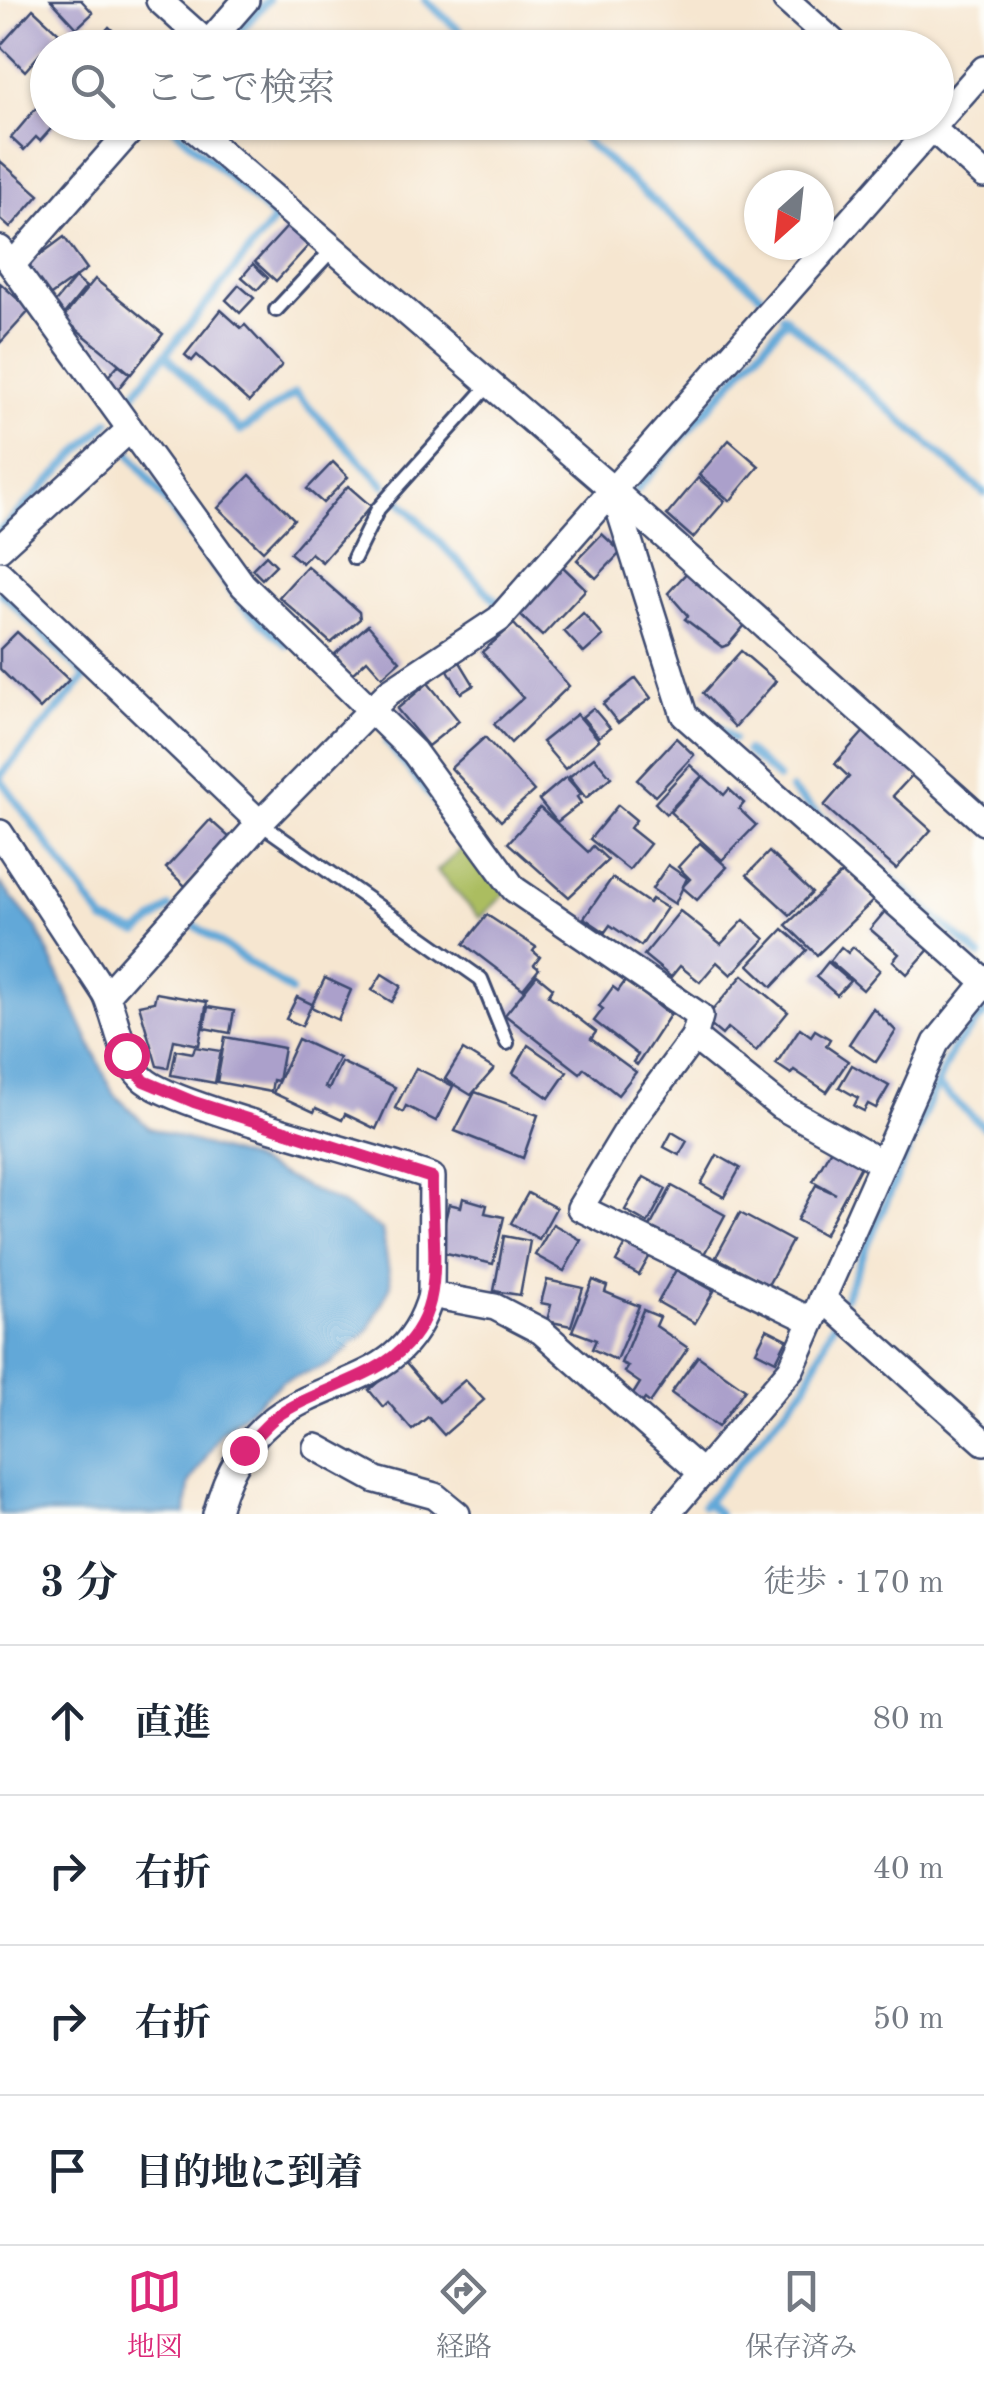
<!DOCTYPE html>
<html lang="ja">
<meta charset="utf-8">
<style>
body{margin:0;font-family:"Old Standard TT","Noto Serif JP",serif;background:#f6f6f7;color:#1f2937}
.compass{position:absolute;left:744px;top:170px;width:90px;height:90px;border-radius:50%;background:#fff;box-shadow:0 2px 8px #0004;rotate:207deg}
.stop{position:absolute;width:30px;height:30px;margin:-22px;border:8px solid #db2777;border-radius:50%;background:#fff}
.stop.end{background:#db2777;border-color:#fff;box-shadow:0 2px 10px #0008}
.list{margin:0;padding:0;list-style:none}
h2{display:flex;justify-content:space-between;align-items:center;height:130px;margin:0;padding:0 40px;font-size:42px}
h2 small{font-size:32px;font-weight:400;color:#747a83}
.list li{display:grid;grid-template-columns:65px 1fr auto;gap:30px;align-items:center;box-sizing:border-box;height:150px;padding:0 40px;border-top:2px solid #e0e1e3}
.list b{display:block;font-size:38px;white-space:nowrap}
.list em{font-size:32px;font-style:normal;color:#747a83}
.icon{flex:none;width:55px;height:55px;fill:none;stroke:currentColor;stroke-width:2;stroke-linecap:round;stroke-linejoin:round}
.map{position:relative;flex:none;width:984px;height:1514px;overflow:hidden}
.search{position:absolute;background:#fff;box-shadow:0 2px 8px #0004;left:30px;right:30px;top:30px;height:110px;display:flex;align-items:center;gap:25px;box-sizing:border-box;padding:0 35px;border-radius:55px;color:#747a83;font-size:38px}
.sheet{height:730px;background:#fff}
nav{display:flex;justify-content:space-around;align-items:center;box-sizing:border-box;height:140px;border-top:2px solid #e0e1e3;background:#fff;font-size:28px;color:#747a83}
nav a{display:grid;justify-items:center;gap:5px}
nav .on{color:#db2777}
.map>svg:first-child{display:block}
</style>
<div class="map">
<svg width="984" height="1514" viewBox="0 0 984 1514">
<rect width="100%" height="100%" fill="#fdfcf7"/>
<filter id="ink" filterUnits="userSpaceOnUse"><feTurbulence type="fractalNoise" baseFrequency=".01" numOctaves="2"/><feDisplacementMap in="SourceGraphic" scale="20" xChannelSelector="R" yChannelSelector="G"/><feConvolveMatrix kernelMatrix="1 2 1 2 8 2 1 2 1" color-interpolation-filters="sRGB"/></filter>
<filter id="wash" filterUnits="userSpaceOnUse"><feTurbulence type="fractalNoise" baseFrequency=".0048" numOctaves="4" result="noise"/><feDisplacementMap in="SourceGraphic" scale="40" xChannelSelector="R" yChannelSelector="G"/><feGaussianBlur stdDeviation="2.25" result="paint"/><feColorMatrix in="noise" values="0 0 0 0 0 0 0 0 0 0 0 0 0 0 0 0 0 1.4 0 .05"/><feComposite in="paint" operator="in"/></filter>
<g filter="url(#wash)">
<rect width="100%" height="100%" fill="#f6e6d0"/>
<!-- green -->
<path fill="#abbd60" stroke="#63765f" stroke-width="2.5" d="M467 844 506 893 480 918 437 871Z"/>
<!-- water -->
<path fill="#62a8d8" stroke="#3e6c9b" stroke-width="2.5" d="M0 883 37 928 113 1093 149 1128 246 1158 340 1203 382 1230 391 1285 368 1331 331 1364 283 1381 221 1433 189 1484 186 1514H0Z"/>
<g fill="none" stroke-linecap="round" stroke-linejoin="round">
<!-- stream -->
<g stroke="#62a8d8" stroke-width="8">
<path d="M425 0 479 48"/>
<path d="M225 48 268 0"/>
<path d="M564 122 765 299"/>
<path d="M60 191 120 122"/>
<path d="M783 316 984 493"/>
<path d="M165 354 240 431 295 393 384 485"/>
<path d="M127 402 275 219 168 122"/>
<path d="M126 448 243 606 287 645"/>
<path d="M636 490 787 319"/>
<path d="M399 500 497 602"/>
<path d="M0 531 109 421"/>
<path d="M691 693 701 711 733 739"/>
<path d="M387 742 444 813"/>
<path d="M747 751 778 778"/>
<path d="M0 776 86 677 2 593"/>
<path d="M0 779 104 921 138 933 169 908"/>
<path d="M791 790 980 956"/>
<path d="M188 921 291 991"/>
<path d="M937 1085 984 1127"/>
<path d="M845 1297 952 1050 984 1014"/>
<path d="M706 1502 719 1514"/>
<path d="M704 1505 806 1385 833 1324"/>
</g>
</g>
<g id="blocks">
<!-- building -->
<g fill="#aba0cb">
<path d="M51 0H81L93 13 77 28Z"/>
<path d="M33 9 59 33 54 38 59 42 46 47 25 71 0 46Z"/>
<path d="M109 27 131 48H90Z"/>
<path d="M48 94V122H57L40 141 36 137 24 150 11 138Z"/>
<path d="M0 161 39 195 10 228 0 219Z"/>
<path d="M287 227 308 246 276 281 255 262Z"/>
<path d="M64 237 87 269 48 297 25 266Z"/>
<path d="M253 264 268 278 257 290 242 277Z"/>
<path d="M75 278 86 287 64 314 53 305Z"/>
<path d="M95 279 163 334 131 374 63 318Z"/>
<path d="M0 283 30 310 0 343Z"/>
<path d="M239 285 254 298 240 313 226 300Z"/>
<path d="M221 310 241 328 245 325 282 365 249 402 197 355 192 361 185 355Z"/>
<path d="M118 365 130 374 118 389 106 379Z"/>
<path d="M729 440 759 466 730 501 699 475Z"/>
<path d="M333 462 348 477 323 503 307 489Z"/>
<path d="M250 475 294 519 263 551 218 508Z"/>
<path d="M698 478 725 501 693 538 667 515Z"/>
<path d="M348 486 371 506 322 562 311 553 302 563 290 553Z"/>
<path d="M602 534 621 552 596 578 577 560Z"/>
<path d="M266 555 276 565 262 579 252 569Z"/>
<path d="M307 566 359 612 360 619 331 643 279 597Z"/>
<path d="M562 566 586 589 542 636 518 613Z"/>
<path d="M692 567 750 619 728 645 722 647 685 619 688 616 668 593Z"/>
<path d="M583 613 603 636 584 653 564 631Z"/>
<path d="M514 624 569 686 511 743 494 724 523 698 482 652Z"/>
<path d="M368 625 400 661 382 677 367 660 352 674 335 654Z"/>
<path d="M17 632 69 680 40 709 0 669V649Z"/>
<path d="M741 651 776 681 735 727 703 693Z"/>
<path d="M460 662 474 685 461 693 448 670Z"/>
<path d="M636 678 651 698 618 723 603 704Z"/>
<path d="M428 683 459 721 428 746 397 709Z"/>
<path d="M593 708 610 728 599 737 582 717Z"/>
<path d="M577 714 599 740 565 769 542 742Z"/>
<path d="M867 728 916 771 893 796 931 830 896 869 824 806 849 777 835 764Z"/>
<path d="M485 737 534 791 501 821 451 768Z"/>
<path d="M676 738 694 755 655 796 637 780Z"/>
<path d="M594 757 611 777 586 798 569 777Z"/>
<path d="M690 765 702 776 666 814 655 803Z"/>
<path d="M703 776 724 795 729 789 744 803 739 809 756 825 722 860 670 812Z"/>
<path d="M566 777 581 794 577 797 581 803 557 822 539 800Z"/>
<path d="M618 805 636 820 630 828 650 844 629 870 590 839Z"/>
<path d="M540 808 588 852 593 846 608 860 569 897 508 843Z"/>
<path d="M210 820 229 837 185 886 166 868Z"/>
<path d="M700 843 727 867 697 900 682 887 690 879 678 867Z"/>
<path d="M769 852 812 893 790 915 747 875Z"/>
<path d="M668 865 687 878 675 904 652 889Z"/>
<path d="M843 872 873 901 817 955 786 925Z"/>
<path d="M612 878 649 903 652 899 667 908 641 946 610 925 605 932 584 918Z"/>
<path d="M887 909 931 947 907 974 893 961 899 954 870 929Z"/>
<path d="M680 911 721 944 744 920 765 939 731 975 717 962 700 982 680 966 671 977 644 955Z"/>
<path d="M487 915 536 947 533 951 540 957 534 965 539 969 523 989 464 944Z"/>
<path d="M783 929 807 950 772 987 749 965Z"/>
<path d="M841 947 848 953 853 947 880 970 863 990 830 961Z"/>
<path d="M828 962 850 981 837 995 816 977Z"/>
<path d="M382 974 401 986 392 1002 372 990Z"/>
<path d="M537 975 553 988 548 995 596 1032 591 1039 636 1072 618 1095 584 1068 580 1073 505 1015Z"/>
<path d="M743 975 788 1012 756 1051 728 1028 722 1035 704 1020Z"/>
<path d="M325 978 351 990 338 1020 311 1007Z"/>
<path d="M626 980 670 1015 637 1065 633 1062 638 1055 594 1021 603 1009 599 1006 613 987 618 991Z"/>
<path d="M156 993 207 1002 199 1045 174 1040 168 1068 157 1066 139 1005 154 1002Z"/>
<path d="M297 997 312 1004 302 1026 286 1019Z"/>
<path d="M208 1007 234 1011 230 1033 204 1028Z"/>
<path d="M873 1008 896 1031 876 1062 849 1044Z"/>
<path d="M800 1028 811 1036 815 1030 830 1039 826 1046 848 1061 827 1092 794 1070 791 1074 776 1064Z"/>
<path d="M225 1037 284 1048 278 1081 273 1080 271 1092 217 1082Z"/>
<path d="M298 1039 339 1058 325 1087 329 1089 341 1062 395 1087 376 1129 345 1114 342 1120 316 1108 314 1112 273 1093Z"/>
<path d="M528 1045 567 1072 549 1098 513 1073Z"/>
<path d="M195 1047 221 1051 215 1083 171 1075 176 1050 193 1053Z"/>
<path d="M463 1050 494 1069 471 1095 445 1079Z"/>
<path d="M852 1065 889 1086 876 1108 868 1104 864 1111 854 1106 858 1098 839 1087Z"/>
<path d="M416 1068 453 1086 436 1121 406 1106 403 1112 395 1108Z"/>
<path d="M475 1092 538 1115 523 1158 455 1131Z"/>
<path d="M672 1132 687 1141 679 1155 664 1147Z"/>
<path d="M832 1147 862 1164 824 1235 797 1220 816 1185 836 1194 813 1181Z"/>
<path d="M717 1155 740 1168 724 1197 701 1184Z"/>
<path d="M644 1177 666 1189 648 1223 625 1210Z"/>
<path d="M672 1186 725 1215 703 1256 650 1227Z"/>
<path d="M528 1193 556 1208 539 1239 511 1223Z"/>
<path d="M463 1198 487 1205 485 1213 504 1217 493 1264 438 1251 449 1204 461 1207Z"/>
<path d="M740 1213 792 1241 768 1285 716 1257Z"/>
<path d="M553 1224 581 1240 564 1271 535 1255Z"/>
<path d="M504 1236 530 1241 520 1295 494 1291Z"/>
<path d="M629 1239 652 1252 639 1275 616 1262Z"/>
<path d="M676 1270 714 1291 695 1323 658 1302Z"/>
<path d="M547 1280 583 1288 571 1326 547 1321 551 1305 541 1303Z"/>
<path d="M593 1280 607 1286 605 1292 639 1306 616 1360 592 1349 596 1340 572 1331Z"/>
<path d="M643 1310 660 1317 656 1326 688 1348 650 1403 645 1399 642 1403 632 1396 640 1383 624 1372 628 1366 621 1363Z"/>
<path d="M767 1329 787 1339 776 1361 756 1351Z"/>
<path d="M698 1356 745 1389 718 1427 671 1393Z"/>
<path d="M403 1360 439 1402 465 1380 484 1400 444 1435 428 1417 412 1430 388 1402 383 1407 369 1390Z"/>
</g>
</g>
</g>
<g filter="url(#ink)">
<use href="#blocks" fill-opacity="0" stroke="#3c4a6f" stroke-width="2.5"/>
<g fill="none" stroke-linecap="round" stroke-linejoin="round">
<!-- lane casing -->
<g stroke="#3c4a6f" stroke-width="18">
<g id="lane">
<path d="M276 310 333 249"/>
<path d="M354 558 378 509 490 384"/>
<path d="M260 823 481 979 507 1043"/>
</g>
</g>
<!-- street casing -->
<g stroke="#3c4a6f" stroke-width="30">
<g id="street">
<path d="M159 0 208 44"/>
<path d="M786 0 840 48"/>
<path d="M204 48 246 0"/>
<path d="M186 122 613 490 984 822"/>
<path d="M925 122 984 175"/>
<path d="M0 249 243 585 414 752 514 889 700 1016 694 1037 780 1106 880 1162"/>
<path d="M13 264 138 122"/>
<path d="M613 490 684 715 984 981"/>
<path d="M0 548 129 430"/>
<path d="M0 574 260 823 389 692 499 619 984 69"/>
<path d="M260 823 106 995C118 1023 120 1056 142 1078 168 1106 380 1157 432 1177L431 1295 495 1307 541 1331 703 1474"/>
<path d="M0 833 106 995"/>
<path d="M694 1037 637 1114 580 1208 810 1320"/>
<path d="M822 1298 984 1442"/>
<path d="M316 1447 376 1480 435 1496 457 1514"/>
<path d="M216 1514C226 1476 243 1442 275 1418 335 1374 407 1382 431 1295"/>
<path d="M667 1514 791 1369 936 1043 984 984"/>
</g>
</g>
<!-- lane -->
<use href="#lane" stroke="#fff" stroke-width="12"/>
<!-- street -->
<use href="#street" stroke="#fff" stroke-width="25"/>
</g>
</g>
<g fill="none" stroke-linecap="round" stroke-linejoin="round" filter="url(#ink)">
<!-- route -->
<path stroke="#db2777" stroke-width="12" d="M126 1055 144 1081 194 1102 432 1178C431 1216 439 1263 430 1301 412 1376 330 1379 276 1417 264 1426 254 1439 244 1450"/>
</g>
</svg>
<svg class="compass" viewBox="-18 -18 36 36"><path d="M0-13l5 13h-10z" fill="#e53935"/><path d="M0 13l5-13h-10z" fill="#747a83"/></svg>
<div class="stop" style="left:126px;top:1055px"></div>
<div class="stop end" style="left:244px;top:1450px"></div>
<div class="search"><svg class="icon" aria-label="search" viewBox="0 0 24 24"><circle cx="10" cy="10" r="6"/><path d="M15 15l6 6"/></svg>ここで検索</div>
</div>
<section class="sheet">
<h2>3 分<small>徒歩 · 170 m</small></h2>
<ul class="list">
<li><svg class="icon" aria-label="ahead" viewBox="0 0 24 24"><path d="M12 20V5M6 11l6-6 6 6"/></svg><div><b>直進</b></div><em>80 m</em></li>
<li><svg class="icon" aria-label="right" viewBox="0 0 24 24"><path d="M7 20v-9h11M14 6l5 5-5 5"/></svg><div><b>右折</b></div><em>40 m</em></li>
<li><svg class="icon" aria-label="right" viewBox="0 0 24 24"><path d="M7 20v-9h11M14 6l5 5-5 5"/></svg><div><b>右折</b></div><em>50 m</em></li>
<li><svg class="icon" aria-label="arrive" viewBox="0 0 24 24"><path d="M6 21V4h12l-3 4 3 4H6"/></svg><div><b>目的地に到着</b></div></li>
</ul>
</section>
<nav>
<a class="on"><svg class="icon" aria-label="map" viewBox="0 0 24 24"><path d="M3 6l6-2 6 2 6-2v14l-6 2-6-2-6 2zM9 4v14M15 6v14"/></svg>地図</a>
<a><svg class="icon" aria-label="directions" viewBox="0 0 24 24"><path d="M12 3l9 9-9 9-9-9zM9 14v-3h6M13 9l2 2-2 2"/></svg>経路</a>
<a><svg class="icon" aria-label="saved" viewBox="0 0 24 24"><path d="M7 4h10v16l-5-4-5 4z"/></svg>保存済み</a>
</nav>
